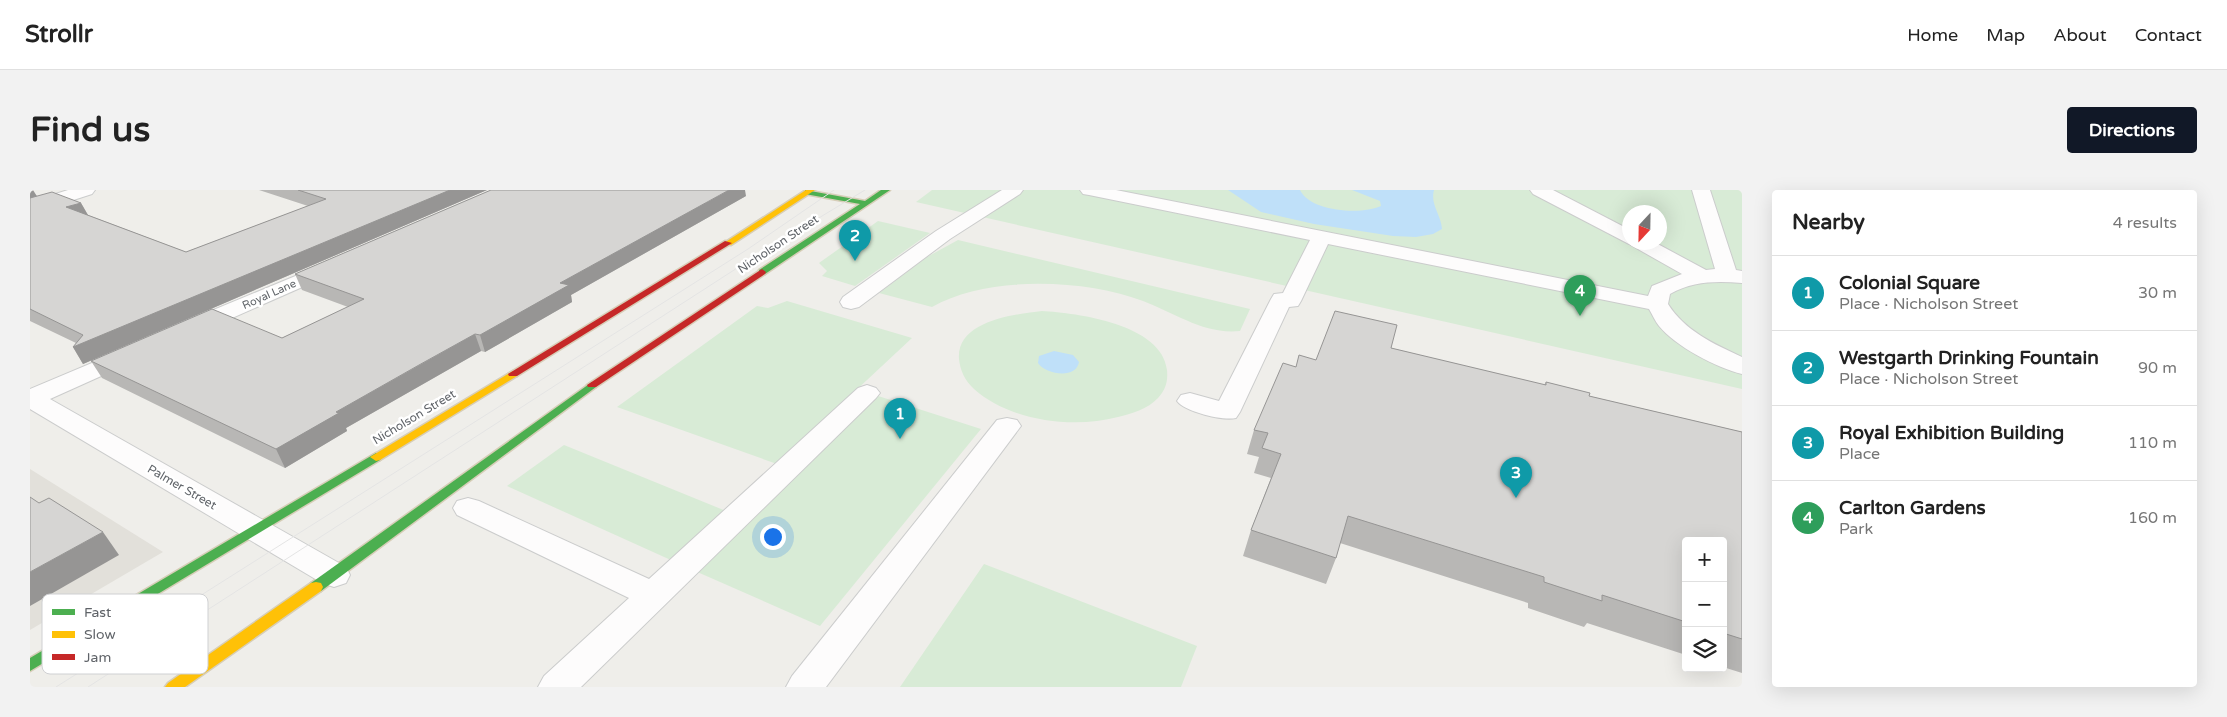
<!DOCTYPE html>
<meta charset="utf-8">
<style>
body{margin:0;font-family:"Varela Round",sans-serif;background:#f2f2f2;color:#222}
.controls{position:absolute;right:15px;bottom:15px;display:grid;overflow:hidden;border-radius:5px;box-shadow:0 5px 20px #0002}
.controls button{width:45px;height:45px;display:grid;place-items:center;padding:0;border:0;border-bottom:1px solid #e0e0e0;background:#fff;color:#222;font:25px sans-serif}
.compass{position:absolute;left:1592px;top:15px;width:45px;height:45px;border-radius:50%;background:#fff;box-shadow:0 5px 20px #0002;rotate:202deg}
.you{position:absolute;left:742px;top:346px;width:18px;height:18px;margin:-12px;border:4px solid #fff;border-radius:50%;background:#1a73e8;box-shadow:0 0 0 8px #1a73e833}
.badge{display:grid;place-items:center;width:32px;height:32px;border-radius:50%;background:#111827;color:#fff;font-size:16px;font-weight:700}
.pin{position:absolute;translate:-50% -41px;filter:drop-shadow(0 1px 2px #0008)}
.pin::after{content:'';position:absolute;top:26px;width:18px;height:15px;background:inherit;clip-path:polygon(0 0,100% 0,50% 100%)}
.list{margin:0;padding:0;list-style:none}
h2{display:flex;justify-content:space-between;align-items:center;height:65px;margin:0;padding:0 20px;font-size:21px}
h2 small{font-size:16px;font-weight:400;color:#767676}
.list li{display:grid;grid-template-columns:32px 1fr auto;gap:15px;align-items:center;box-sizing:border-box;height:75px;padding:0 20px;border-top:1px solid #e0e0e0}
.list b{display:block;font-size:19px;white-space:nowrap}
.list p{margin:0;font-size:16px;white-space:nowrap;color:#767676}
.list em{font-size:16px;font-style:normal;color:#767676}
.icon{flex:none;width:28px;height:28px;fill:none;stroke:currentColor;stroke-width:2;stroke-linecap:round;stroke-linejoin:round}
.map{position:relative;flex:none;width:1712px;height:497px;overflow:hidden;border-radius:5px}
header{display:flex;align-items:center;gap:30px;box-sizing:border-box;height:70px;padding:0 25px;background:#fff;border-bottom:1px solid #e0e0e0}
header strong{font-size:24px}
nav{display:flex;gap:28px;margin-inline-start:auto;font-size:18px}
.intro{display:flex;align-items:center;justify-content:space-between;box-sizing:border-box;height:120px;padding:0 30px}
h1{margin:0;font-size:35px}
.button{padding:12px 22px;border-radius:5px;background:#111827;color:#fff;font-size:18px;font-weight:700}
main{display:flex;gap:30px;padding:0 30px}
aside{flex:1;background:#fff;border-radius:5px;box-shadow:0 5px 20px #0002}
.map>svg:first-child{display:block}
</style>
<header>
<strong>Strollr</strong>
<nav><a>Home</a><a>Map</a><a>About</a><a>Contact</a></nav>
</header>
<div class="intro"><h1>Find us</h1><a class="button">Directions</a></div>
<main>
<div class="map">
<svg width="1712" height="497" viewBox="0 0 1712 497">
<rect width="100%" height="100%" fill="#efeeea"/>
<!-- education -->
<path fill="#e2e0da" d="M0 279 133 362 0 440Z"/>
<!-- green -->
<g fill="#d8ebd6" fill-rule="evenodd">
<path d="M902 0H1712V199L886 12ZM1600 22H1630V52H1600Z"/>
<path d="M848 31 900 43 825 96 792 86 797 81 789 73Z"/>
<path d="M928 50 1220 119 1210 141C1175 145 1145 123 1113 111 1055 89 958 85 902 117L849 103 897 67Z"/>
<path d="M757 111 882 148 747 274 587 217 727 116 738 118Z"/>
<path d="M1012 121C1047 123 1132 134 1137 180 1138 191 1136 199 1128 208 1118 219 1101 224 1088 227 1042 239 980 231 944 199 935 191 930 180 929 169 926 131 985 124 1012 121Z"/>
<path d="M845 205 951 239 790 436 665 381Z"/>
<path d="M534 255 696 321 643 371 477 296Z"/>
<path d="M954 374 1167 456 1151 497H870Z"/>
</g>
<!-- water -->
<g fill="#bfe0f9">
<path d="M1198 0H1270C1280 22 1332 25 1351 16L1350 11 1322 0H1404C1400 15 1411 24 1412 39L1403 44 1386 47 1363 46 1284 34 1231 22Z"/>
<path d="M1024 161 1043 165 1049 172C1046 190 1015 184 1008 173L1009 166Z"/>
</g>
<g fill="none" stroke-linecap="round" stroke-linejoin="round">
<!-- street casing -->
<g stroke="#cbcccc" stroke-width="2">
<g id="street">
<path d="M38 0H65L62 4 0 24V12Z"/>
<path d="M972 0H993L990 4 920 49 829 117 821 119 813 117 810 112 813 107 906 41Z"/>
<path d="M1050 0H1086L1618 106 1622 96 1652 84 1599 54 1503 4 1500 0H1523L1600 40V52H1624L1676 80 1685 79 1662 0H1680L1706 80 1712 81V93C1686 91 1663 91 1640 104L1638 114C1655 141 1684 154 1712 167V184C1687 178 1645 156 1629 136 1625 131 1622 124 1619 119L1298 54 1271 111 1268 116 1259 117 1210 222 1206 228C1193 231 1155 222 1147 211L1151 205 1160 203 1189 211 1241 109 1244 104 1253 103 1280 50 1059 5 1053 4Z"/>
<path d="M304 70 311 72 314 76 311 80 168 143 160 145 152 143 148 138 152 133Z"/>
<path d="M100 157 109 159 112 164 109 169 20 209 316 377 320 385 316 393 304 397 292 393 0 219V199Z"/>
<path d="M837 195 846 198 850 203 846 208 551 497H508L514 486 599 408 427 325 423 318 427 311 438 308 449 311 619 389 828 198Z"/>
<path d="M977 228 987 230 991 236 796 497H756L762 486 967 230Z"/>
</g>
</g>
<!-- fast casing -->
<g stroke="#d7ceb8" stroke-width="3">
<g id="fast">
<path d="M775 0 835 11 851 0H860L735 84H729V80L830 14 775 4Z"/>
<path d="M562 192 567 195 566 197 291 401 286 402 281 401 279 397 281 393Z"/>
<path d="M346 263 352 267 350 270 0 481V468Z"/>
</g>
</g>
<!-- slow casing -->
<g stroke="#d7ceb8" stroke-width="3">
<g id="slow">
<path d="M776 0H785L701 55 694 53Z"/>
<path d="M483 181 487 182 488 184 487 186 350 270 346 271 340 267Z"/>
<path d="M286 392 291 393 293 397 291 401 155 497H135L138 493 281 393Z"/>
</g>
</g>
<!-- jam casing -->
<g stroke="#d7ceb8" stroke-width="3">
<g id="jam">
<path d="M695 51 702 53 487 186H479L478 184Z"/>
<path d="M732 79 736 82 735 84 566 197H558L557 195Z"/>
</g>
</g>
<!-- street -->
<use href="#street" fill="#fdfcfc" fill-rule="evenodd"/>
<!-- fast -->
<use href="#fast" fill="#4caf50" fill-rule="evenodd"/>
<!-- slow -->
<use href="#slow" fill="#ffc107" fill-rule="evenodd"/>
<!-- jam -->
<use href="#jam" fill="#c62828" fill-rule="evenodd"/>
<!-- tram -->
<g stroke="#e4e4e4" stroke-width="1">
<path d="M26 497 718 59 804 0"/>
<path d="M58 497 718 71 835 0"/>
</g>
</g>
<!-- wall -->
<g fill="#b8b7b5">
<path d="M0 0 7 6 51 13 58 25 156 62 278 16 229 0H457L53 174 43 157 46 153 0 131Z"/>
<path d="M716 6 541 105 542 112 455 162 451 161 395 193 316 238 317 241 255 278 72 188 61 171 252 148 318 117 272 100 265 84Z"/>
<path d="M1361 158 1514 195 1516 192 1559 206 1712 242V483L1693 477V351H1656V465L1557 433 1554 437 1498 418V413L1310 353 1306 368 1296 394 1213 366 1221 340 1241 288 1224 283 1229 267 1217 264 1224 240 1266 177 1286 170Z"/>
</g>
<!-- shaded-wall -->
<g fill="#969594">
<path d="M0 0H3L8 8 0 10Z"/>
<path d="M420 0H457L53 174 43 157Z"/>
<path d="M699 0H715L716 6 541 105 542 112 455 162 450 145 530 93Z"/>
<path d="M51 13 59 27 36 17Z"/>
<path d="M445 144 451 161 316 238 317 241 255 278 246 259 306 222Z"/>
<path d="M73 342 89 365 0 416V382Z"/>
</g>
<!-- building -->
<g fill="#d6d5d3" stroke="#969594">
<path d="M268 0H420L43 157 53 145 0 119V8L22 2 51 13 36 17 156 62 296 9Z"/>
<path d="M461 0H699L530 93 539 95 450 145 445 144 389 175 306 222 309 223 246 259 61 171 182 119 252 148 334 109 265 84Z"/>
<path d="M1305 121 1367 135 1361 158 1516 195V192L1560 203 1559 206 1712 242V449L1693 443V351H1656V432L1572 405V411L1514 392V387L1318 326 1306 368 1221 340 1251 264 1232 258 1238 243 1224 240 1253 173 1266 177 1269 165 1286 170Z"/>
<path d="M0 307 9 313 19 308 73 342 0 382Z"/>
</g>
<g text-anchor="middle" stroke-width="5" stroke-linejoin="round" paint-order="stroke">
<!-- far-street labels -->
<g font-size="11" fill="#5f6368" stroke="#fff">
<text transform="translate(239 104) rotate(-24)" y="4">Royal Lane</text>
</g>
<!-- street labels -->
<g font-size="12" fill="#5f6368" stroke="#fff">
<text transform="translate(748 54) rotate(-34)" y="4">Nicholson Street</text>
<text transform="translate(384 227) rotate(-31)" y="4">Nicholson Street</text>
<text transform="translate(152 297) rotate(30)" y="4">Palmer Street</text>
</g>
</g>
<!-- legend -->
<rect x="12" y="404" width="166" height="80" rx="8" fill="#fff" stroke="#cfd0d2" stroke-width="1"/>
<rect x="22" y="419" width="23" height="6" fill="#4caf50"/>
<rect x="22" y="441" width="23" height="7" fill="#ffc107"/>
<rect x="22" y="464" width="23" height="6" fill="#c62828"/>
<g font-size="14" fill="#5f6368">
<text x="54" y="427">Fast</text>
<text x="54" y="449">Slow</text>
<text x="54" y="472">Jam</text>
</g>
</svg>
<div class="controls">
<button>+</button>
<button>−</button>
<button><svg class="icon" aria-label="layers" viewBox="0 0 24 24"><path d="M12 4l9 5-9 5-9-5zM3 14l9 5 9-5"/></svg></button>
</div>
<svg class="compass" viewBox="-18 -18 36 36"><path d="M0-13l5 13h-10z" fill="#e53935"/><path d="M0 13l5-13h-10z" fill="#767676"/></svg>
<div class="you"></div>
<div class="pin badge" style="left:870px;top:249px;background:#0f9aa8">1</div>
<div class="pin badge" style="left:825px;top:71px;background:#0f9aa8">2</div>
<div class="pin badge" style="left:1486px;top:308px;background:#0f9aa8">3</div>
<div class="pin badge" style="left:1550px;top:126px;background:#2e9e5b">4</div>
</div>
<aside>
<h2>Nearby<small>4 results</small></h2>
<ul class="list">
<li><span class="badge" style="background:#0f9aa8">1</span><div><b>Colonial Square</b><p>Place · Nicholson Street</p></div><em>30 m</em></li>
<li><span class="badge" style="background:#0f9aa8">2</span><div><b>Westgarth Drinking Fountain</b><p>Place · Nicholson Street</p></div><em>90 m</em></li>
<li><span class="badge" style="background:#0f9aa8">3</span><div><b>Royal Exhibition Building</b><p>Place</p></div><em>110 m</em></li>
<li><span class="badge" style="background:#2e9e5b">4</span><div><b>Carlton Gardens</b><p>Park</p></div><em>160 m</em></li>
</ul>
</aside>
</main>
